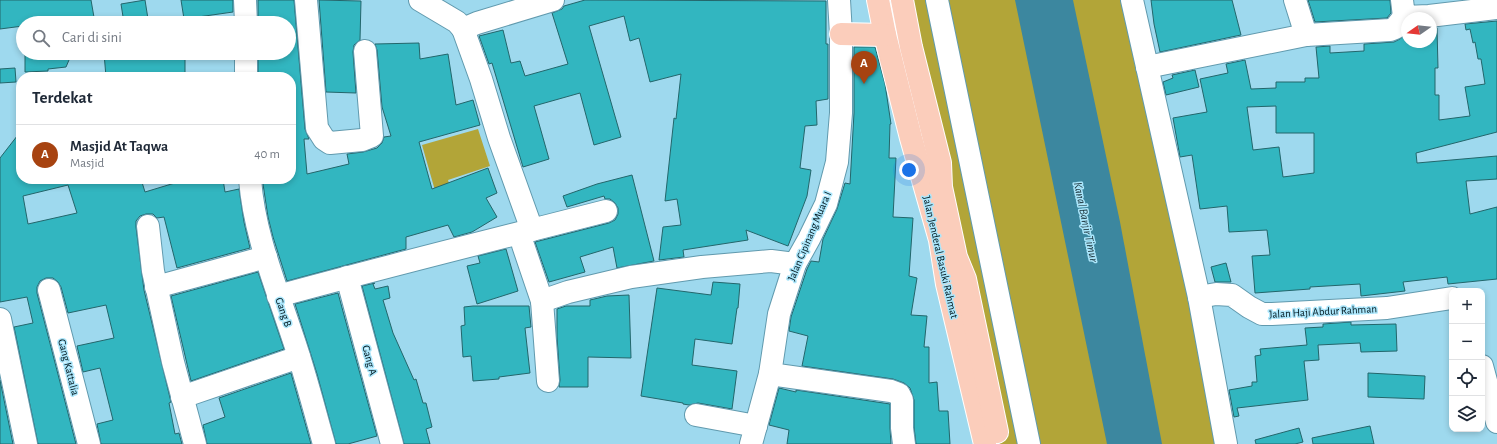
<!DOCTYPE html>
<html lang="id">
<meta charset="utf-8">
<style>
body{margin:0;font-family:"Alegreya Sans",sans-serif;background:#f6f6f7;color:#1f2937}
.controls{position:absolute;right:12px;bottom:12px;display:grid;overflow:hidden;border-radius:8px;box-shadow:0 2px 6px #0003}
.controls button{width:36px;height:36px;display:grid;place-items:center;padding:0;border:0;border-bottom:1px solid #e0e1e3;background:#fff;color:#1f2937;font:20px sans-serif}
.compass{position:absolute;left:1401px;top:12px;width:36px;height:36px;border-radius:50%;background:#fff;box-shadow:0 2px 6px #0003;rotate:256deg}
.you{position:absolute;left:909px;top:170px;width:14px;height:14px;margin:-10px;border:3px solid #fff;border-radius:50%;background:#1a73e8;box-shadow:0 0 0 6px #1a73e833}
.badge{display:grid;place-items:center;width:26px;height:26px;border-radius:50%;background:#a74311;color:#fff;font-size:13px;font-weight:700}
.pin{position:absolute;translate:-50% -33px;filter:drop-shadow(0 1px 2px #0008)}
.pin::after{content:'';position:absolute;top:21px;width:14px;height:12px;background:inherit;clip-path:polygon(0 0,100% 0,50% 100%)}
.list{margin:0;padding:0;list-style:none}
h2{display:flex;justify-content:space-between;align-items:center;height:52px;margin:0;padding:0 16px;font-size:17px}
h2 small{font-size:13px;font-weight:400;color:#747a83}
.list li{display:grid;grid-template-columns:26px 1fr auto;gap:12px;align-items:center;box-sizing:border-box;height:60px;padding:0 16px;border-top:1px solid #e0e1e3}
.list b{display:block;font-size:15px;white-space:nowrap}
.list p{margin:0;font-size:13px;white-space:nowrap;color:#747a83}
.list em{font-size:13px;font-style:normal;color:#747a83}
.icon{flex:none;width:22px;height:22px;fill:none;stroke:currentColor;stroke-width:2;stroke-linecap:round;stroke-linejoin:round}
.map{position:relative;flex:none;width:1497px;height:444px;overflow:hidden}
.search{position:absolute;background:#fff;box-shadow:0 2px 6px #0003;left:16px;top:16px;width:280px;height:44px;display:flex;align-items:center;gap:10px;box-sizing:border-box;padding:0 14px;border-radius:22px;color:#747a83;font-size:15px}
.panel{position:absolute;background:#fff;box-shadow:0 2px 6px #0003;left:16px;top:72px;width:280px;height:112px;border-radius:16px}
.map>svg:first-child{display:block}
</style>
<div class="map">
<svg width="1497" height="444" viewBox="0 0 1497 444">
<rect width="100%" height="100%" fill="#9ed9ee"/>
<!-- green -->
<g fill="#b2a538">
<path d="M902 0H1133L1225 444H1000L976 328Z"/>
<path d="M478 129 490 166 448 180 451 190 436 194 422 145Z"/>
</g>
<!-- water -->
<path fill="#3c879f" d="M1015 0H1073L1120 222 1162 444H1107Z"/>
<!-- building -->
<g fill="#32b6c0" stroke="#23666b" fill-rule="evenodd">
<path d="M0 0H91L95 23H52V22L23 23V26L0 29Z"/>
<path d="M145 0 148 19 124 23 121 4Z"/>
<path d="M181 0H233V12L184 19Z"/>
<path d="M258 0H294L305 129 309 139H304L307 174 349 164 347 154 363 152 377 148 382 143 384 137 391 136 382 107 377 50 375 44 419 43 420 59 448 54 456 105 473 100 480 125 419 142 432 189 488 168 497 193 486 198 497 217 472 232 454 237 448 225 406 237V249L287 281 273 237 268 217 263 184 264 182 291 179V77H258V53H289V23H258Z"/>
<path d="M319 0 361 1 360 40 354 45 353 52 356 93 326 92Z"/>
<path d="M585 0 826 1V44H828V99L816 101 817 125 805 126 800 168 811 170 807 196 788 246 746 230 748 240 683 250 684 257 659 260 663 227 681 225 677 199 665 201 674 118 676 119 681 74 650 82 639 38 630 41 624 16 589 26 621 137 594 145 580 93 534 106 549 159 523 167 492 63 489 64 479 36 503 30 511 63 520 61 525 76 568 64 552 13 562 9 564 6Z"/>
<path d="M1151 0H1232L1241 35 1160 52 1154 24Z"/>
<path d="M1308 0H1390L1391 13 1387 18 1315 22Z"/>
<path d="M1497 21V132L1416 153 1417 163 1497 156V179L1466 181 1470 214 1497 207V279L1448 284 1447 277 1403 282 1405 291 1361 296 1360 284 1310 287V289L1255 293 1252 256 1270 255 1267 230 1229 232 1227 206 1200 209 1192 155 1180 157 1173 118 1207 112 1200 79 1228 73 1226 64 1245 60 1251 89 1276 88V82H1305V78H1319L1316 47 1330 46V53L1364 51V44L1394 42 1400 39 1407 33V42H1431V28H1437L1438 68H1435V95H1439V120L1470 116 1465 87 1485 84 1481 59H1478L1475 42 1473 43 1470 29 1466 30 1465 24ZM1276 106V133H1314V173L1283 177 1279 147 1253 150 1247 107Z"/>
<path d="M854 47H875L885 84 891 124H890L889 158H896L893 217 913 218 909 276 917 278 911 315 927 316 924 347H929V383L937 382 939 411H948L950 444H916L914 427V400L910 388 904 383 893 379 802 366 808 336 789 331 791 317 807 269 811 261 819 262 823 239 837 209 845 183 850 184 854 113Z"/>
<path d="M25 53H72L66 67 48 69V71L25 72Z"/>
<path d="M104 53H180V59H185V77H106Z"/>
<path d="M15 68 16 82 0 83V69Z"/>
<path d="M1195 70 1199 87 1166 95 1163 82 1173 78 1172 75Z"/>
<path d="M21 131V179H141L145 192 188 179H223L225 192 239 189 244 222 250 248 177 268 164 217 157 218 153 214H146L140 216 136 221V227L144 290 171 402 169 403 175 434 179 433 182 444H101L97 424 113 420 100 368 83 372 77 346 114 338 106 305 68 313 61 287 58 282 53 278H46L40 281 37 287V293L76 444H38L14 327 33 323 27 297 0 302V158ZM68 185 77 213 28 224 23 196Z"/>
<path d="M632 175 654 261 617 268 613 247 580 257 585 272 549 282 535 242 609 223 615 220 618 214V208L615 203 610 199H605L604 196 567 207 563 196 597 184Z"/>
<path d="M506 249 518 291 477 304 467 266 480 263 478 256Z"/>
<path d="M1226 263 1231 282H1215L1211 267Z"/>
<path d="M258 272 284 349 191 381 171 296Z"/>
<path d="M713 282 740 284 738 308H737L732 344 695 339 692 365 737 371 732 409 698 403 689 405 683 404V403L641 396 657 288 711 295Z"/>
<path d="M375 283 373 284 375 289 388 286 390 298 383 300 393 333 414 380 416 379 423 403H426L432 427 426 429 430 444H404L362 286Z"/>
<path d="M338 293 377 436 348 444H336L317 374 295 304Z"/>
<path d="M629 295 631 358 588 357V387H559L560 380 557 337V309L566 306H590V300L607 296Z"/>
<path d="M473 306H529L531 327 525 328 530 373 499 377V379L473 381 471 356 463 357 461 326 465 325 464 307Z"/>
<path d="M1351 322V325L1396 324 1397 351 1361 352 1360 343 1318 345 1319 360 1304 361 1308 400 1237 408 1239 416 1234 417 1229 390 1252 386V382H1257L1255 356 1261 355 1260 349 1307 345 1305 328 1323 327V324Z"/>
<path d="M291 373 311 444H207L203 425 225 417 219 398Z"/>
<path d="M1368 373 1425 376 1424 399 1368 397Z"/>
<path d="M0 380 13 444H0Z"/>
<path d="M779 388 796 392V390L890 404V428L891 444H787L789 430 769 425Z"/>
<path d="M1370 426 1374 444H1313L1312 438Z"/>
<path d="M1299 428 1303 442 1295 444H1256L1255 440Z"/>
</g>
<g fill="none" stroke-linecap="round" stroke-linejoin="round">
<!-- minor casing -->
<g stroke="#619aae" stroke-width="24">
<g id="minor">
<path d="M245 0 246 23"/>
<path d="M306 0 317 128 324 139 330 143 362 140 372 136 365 51"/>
<path d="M420 0 457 22 463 29 477 23 553 0"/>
<path d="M937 0 1029 444"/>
<path d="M1132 0 1199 297 1226 444"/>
<path d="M1295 0 1306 35"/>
<path d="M1402 0 1404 17 1429 16 1497 8"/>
<path d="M463 29 481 79 499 138 532 230"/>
<path d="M246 53V77"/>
<path d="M1147 67 1306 35 1390 30 1395 28 1404 17"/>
<path d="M250 179C254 234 276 286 293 338 305 373 314 409 324 444"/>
<path d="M148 226 153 271 173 362 195 444"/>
<path d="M523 245 542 301"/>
<path d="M347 277 392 444"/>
<path d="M156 287 266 257"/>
<path d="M49 290 89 444"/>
<path d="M278 296C387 266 497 239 606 211"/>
<path d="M1199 297 1216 294 1232 295 1249 307 1262 314H1272L1387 308 1452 298"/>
<path d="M0 319 26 444"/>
<path d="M1482 366 1497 422"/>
<path d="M770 374 891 391 899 394 902 400V428L904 444"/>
<path d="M548 381 542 301 568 292 631 277 702 267 771 261 795 264"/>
<path d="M182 397 299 357"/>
<path d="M696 415 756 426"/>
<path d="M751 444 770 374 779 314 795 264 809 239 826 204 837 162 841 113V34L839 0"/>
</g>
</g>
<!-- major casing -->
<g stroke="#fff" stroke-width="24">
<g id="major">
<path d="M878 0 885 35 911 138 940 240 947 284 985 444"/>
<path d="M902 0 911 47 940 163 941 187 956 257 965 279 997 432"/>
<path d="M841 34 885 35"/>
</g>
</g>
<!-- minor -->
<use href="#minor" stroke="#fff" stroke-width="22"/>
<!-- major -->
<use href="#major" stroke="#fbcdbb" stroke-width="22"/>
</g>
<g text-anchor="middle" stroke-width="3" stroke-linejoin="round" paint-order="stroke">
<!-- street labels -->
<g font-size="11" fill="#01171e" stroke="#abe6fb">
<text transform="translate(809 236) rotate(-67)" y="4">Jalan Cipinang Muara I</text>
<text transform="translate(941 257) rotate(77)" y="4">Jalan Jenderal Basuki Rahmat</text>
<text transform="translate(1323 311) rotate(-3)" y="4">Jalan Haji Abdur Rahman</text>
<text transform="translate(284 312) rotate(71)" y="4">Gang B</text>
<text transform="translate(370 360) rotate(75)" y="4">Gang A</text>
<text transform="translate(69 367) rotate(76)" y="4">Gang Kattalia</text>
</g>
<!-- water labels -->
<g font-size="12" font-style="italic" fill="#183038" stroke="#abe6fb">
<text transform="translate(1086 222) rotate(78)" y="4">Kanal Banjir Timur</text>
</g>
</g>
</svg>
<div class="controls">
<button>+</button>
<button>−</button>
<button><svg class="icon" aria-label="locate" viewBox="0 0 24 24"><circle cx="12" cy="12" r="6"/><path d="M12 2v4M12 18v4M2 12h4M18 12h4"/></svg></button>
<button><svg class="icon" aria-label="layers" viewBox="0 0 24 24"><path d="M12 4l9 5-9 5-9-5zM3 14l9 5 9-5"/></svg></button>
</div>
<svg class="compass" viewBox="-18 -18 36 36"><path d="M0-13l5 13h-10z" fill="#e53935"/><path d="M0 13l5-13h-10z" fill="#747a83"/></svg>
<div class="you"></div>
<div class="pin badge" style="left:864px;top:84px">A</div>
<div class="search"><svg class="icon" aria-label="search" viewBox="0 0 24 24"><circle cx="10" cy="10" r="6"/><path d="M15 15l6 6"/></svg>Cari di sini</div>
<section class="panel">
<h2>Terdekat<small></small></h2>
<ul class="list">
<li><span class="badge">A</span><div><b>Masjid At Taqwa</b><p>Masjid</p></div><em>40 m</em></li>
</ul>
</section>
</div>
